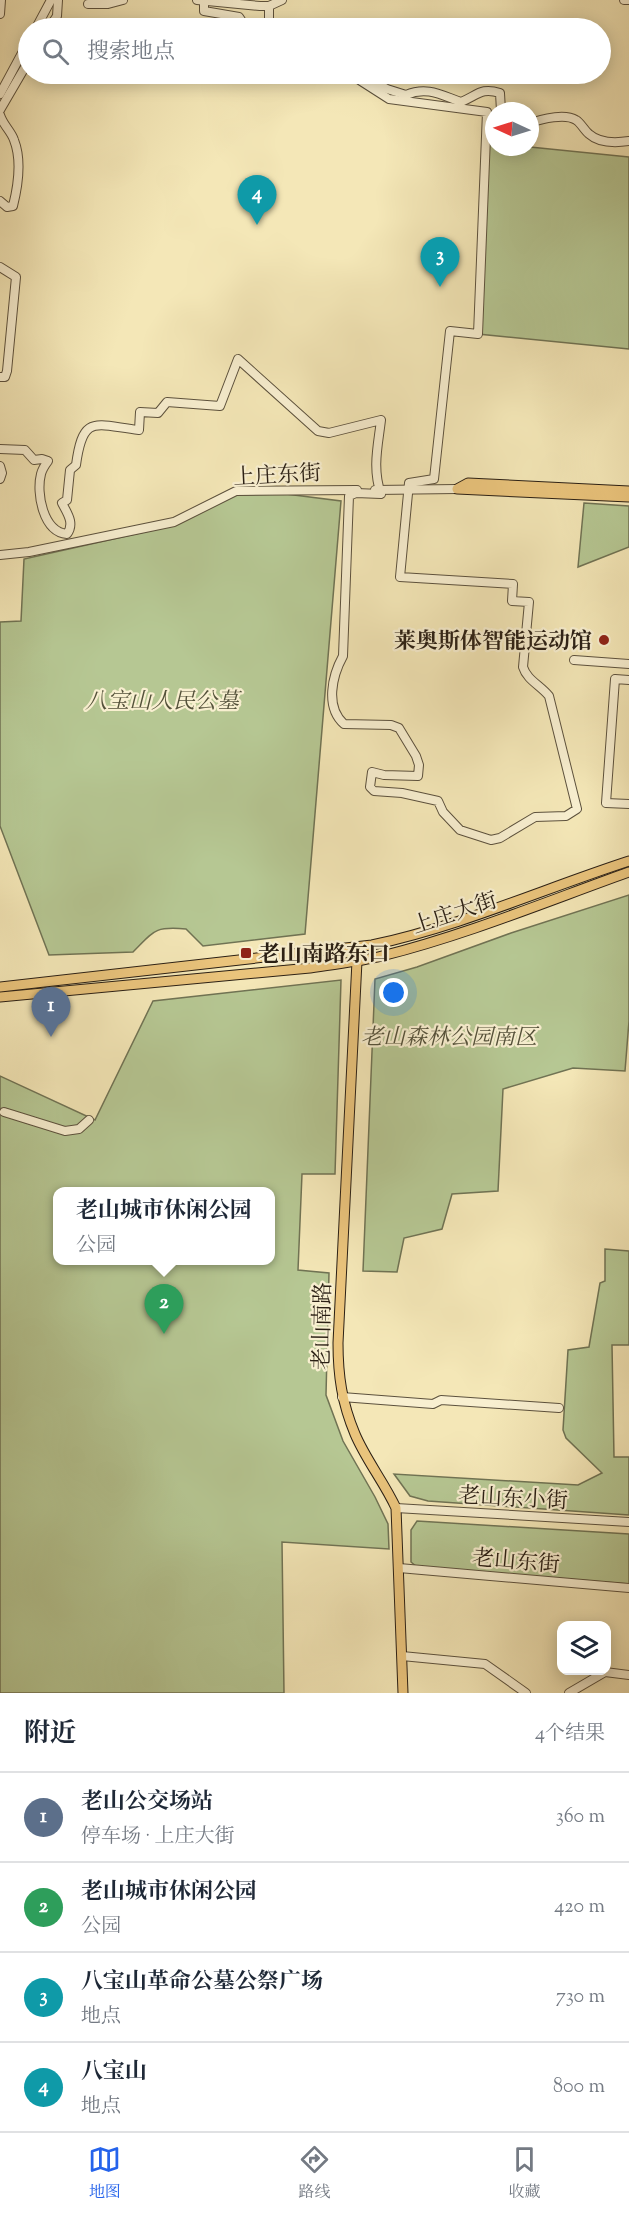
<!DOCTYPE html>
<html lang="zh">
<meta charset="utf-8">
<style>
body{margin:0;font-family:"Sorts Mill Goudy","Noto Serif SC",serif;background:#f6f6f7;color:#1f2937}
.controls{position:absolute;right:18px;bottom:18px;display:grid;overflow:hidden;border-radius:12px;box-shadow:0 3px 15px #0003}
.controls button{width:54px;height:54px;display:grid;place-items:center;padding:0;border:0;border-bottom:2px solid #e0e1e3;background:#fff;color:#1f2937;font:30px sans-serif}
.compass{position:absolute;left:485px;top:102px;width:54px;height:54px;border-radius:50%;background:#fff;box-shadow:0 3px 15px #0003;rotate:274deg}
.you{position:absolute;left:394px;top:993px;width:21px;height:21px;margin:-15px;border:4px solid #fff;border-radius:50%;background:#1a73e8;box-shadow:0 0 0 9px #1a73e833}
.badge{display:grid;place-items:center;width:39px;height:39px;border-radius:50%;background:#2563eb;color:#fff;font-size:20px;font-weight:700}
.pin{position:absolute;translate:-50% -50px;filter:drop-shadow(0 2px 3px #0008)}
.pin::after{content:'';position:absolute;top:32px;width:21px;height:18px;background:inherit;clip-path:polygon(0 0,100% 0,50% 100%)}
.popup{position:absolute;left:53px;top:1187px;width:222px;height:78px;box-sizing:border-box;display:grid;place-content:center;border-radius:12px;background:#fff;filter:drop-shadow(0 2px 4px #0005);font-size:20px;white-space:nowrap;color:#747a83}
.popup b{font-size:22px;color:#1f2937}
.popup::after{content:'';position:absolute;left:50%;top:100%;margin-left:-12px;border:12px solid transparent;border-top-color:#fff}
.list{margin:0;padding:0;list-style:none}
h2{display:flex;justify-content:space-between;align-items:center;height:78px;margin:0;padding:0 24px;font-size:26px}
h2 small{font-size:20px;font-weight:400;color:#747a83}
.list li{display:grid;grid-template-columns:39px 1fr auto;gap:18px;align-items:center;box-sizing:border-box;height:90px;padding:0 24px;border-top:2px solid #e0e1e3}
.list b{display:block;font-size:22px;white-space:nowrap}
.list p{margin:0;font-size:20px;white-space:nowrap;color:#747a83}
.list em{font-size:20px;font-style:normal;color:#747a83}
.icon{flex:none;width:33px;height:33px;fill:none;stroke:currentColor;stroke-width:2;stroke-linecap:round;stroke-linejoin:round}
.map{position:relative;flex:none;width:629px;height:1693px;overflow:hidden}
.search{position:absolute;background:#fff;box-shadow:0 3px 15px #0003;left:18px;right:18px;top:18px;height:66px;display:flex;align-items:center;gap:15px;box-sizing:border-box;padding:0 21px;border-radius:33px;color:#747a83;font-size:22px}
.sheet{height:438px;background:#fff}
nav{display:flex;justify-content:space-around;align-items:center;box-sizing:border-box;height:84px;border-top:2px solid #e0e1e3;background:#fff;font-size:16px;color:#747a83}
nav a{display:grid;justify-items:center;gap:3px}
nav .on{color:#2563eb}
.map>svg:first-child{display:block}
</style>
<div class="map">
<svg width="629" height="1693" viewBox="0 0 629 1693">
<rect width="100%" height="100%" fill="#f4e7b7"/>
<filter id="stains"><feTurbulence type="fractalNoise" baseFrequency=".00333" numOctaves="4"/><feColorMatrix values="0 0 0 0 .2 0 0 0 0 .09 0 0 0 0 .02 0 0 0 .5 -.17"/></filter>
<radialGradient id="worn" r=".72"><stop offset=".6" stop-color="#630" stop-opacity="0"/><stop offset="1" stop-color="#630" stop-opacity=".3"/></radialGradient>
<!-- green -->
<g fill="#b6c793" stroke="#707354" stroke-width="1.5" fill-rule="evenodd">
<path d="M486 142 494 143V147H530L629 157V349L478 334Z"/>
<path d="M286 494 341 501 305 934 203 946 186 929C154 926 154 931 133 952L49 955 0 826V622L21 621 24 559 171 526 231 495Z"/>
<path d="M584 503 629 506V547L578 567Z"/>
<path d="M629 895V1021L625 1071 573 1068 503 1089 498 1191 452 1194 442 1229 404 1238 397 1272 363 1271 375 979 417 967 511 933Z"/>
<path d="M341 980 335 1174H302L298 1270 329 1273 326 1395 343 1441 375 1497 388 1524 389 1549 282 1542 284 1693H0V1076L95 1120 153 1001ZM57 1192H270V1260H57Z"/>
<path d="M605 1249 629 1251V1345H612L614 1457H629V1515L428 1501 410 1496 394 1474 578 1485 602 1473 566 1438 563 1430 568 1350 589 1347 600 1283 605 1281Z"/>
<path d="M417 1521 629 1534V1584L417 1567 411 1562V1530Z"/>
</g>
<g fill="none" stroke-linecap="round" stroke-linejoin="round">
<!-- minor casing -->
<g stroke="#5c513d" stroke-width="10">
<g id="minor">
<path d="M197 0 260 6H269L282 0"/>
<path d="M204 0V11L239 17 241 20 240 28"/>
<path d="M624 0H629"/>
<path d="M88 4H108L123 0"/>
<path d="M0 14 1 0"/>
<path d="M36 28 51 0"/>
<path d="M49 28 57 16 58 0"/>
<path d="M269 28V6"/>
<path d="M360 74 387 89 406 95C427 86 441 95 461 102 478 95 481 87 500 93L501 111"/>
<path d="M0 94 28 42"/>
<path d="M0 110 28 62"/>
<path d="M0 115C3 125 11 131 14 140 22 160 18 186 13 206L7 207 0 201"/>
<path d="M530 123C542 119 565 113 576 120 581 123 584 130 589 134 599 143 616 143 629 141"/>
<path d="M0 267 16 277 7 371 5 377H0"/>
<path d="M0 449 25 450 34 460 42 459 48 461C45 465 42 470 41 474 36 493 43 532 67 534 75 523 67 513 62 503L67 500 70 470 76 465C83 413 95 425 139 430L140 412 158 413 167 402 220 406 238 359 318 431 329 433 381 420C378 446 372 468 381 494L356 493 349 496 343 656C332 676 325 707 344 724L391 725 399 728 416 756 419 765 418 776 384 775 372 772 370 787 374 791 402 793 438 801 443 812 460 830 491 840 500 838 535 817 566 816 577 809 549 696C540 685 527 680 523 667L529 602 512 601 513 584 400 577 409 483 434 479 450 331 478 334 487 112 389 99 350 74"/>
<path d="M0 466 2 473 0 479"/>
<path d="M375 490 457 489"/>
<path d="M0 555 29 552 174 522 236 491 357 490"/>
<path d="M574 660 629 664"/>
<path d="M629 680 615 679 606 803 629 804"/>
<path d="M4 1112 65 1131 79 1129 89 1120"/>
<path d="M342 1397 433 1404 441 1400 559 1408"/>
<path d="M396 1508 629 1522"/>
<path d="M399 1568 629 1588"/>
<path d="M402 1656 485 1664 526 1693"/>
<path d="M569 1693 605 1672 629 1675"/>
</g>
</g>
<!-- major casing -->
<g stroke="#2a1f14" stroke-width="11">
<g id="major">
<path d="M629 491 468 483 457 489 629 497"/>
<path d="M355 948 357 961 338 1343C338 1376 342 1403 355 1434 366 1460 384 1482 396 1508L403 1693"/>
<path d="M0 987 372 945C461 926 543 889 629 861"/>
<path d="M0 997 310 968C334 964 359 962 382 956 466 935 548 901 629 872"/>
</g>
</g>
<!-- minor -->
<use href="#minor" stroke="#f8efd0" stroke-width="8"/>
<!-- major -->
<use href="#major" stroke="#eac47c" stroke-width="9"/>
</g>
<!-- markers -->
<g fill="#8f2418" stroke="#f8efd0" stroke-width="2">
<circle cx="604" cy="640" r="6"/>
<rect x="240" y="947" width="12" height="12" rx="3"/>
</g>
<g text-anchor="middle" stroke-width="4.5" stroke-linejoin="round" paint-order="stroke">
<!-- street labels -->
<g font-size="22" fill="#2a1f14" stroke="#f8efd0">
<text transform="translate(277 474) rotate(-3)" y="8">上庄东街</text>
<text transform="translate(454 912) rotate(-18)" y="8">上庄大街</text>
<text transform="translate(321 1326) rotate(-89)" y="8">老山南路</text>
<text transform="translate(513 1497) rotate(3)" y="8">老山东小街</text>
<text transform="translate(516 1560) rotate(5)" y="8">老山东街</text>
</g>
<!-- poi labels -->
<g font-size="22" font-weight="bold" fill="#2a1f14" stroke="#f8efd0" text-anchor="end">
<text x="592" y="648">莱奥斯体智能运动馆</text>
<text x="258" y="961" text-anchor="start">老山南路东口</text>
</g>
<!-- park labels -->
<g font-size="22" font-style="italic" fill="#54513a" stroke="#f8efd0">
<text x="162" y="708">八宝山人民公墓</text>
<text x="449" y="1044">老山森林公园南区</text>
</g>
</g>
<rect width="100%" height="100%" filter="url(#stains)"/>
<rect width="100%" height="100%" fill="url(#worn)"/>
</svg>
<div class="controls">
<button><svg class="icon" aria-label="layers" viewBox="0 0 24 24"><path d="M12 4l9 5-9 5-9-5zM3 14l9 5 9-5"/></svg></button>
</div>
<svg class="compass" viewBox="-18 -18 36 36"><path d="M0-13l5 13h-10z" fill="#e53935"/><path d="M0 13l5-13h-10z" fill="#747a83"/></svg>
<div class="you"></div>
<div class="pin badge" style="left:51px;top:1037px;background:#5c6f8a">1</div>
<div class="pin badge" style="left:164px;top:1334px;background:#2e9e5b">2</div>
<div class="popup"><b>老山城市休闲公园</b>公园</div>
<div class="pin badge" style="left:440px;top:287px;background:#0f9aa8">3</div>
<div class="pin badge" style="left:257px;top:225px;background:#0f9aa8">4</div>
<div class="search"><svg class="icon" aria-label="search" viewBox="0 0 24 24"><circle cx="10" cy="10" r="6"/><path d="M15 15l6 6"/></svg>搜索地点</div>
</div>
<section class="sheet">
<h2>附近<small>4个结果</small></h2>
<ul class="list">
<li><span class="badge" style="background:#5c6f8a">1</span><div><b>老山公交场站</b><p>停车场 · 上庄大街</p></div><em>360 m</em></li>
<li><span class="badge" style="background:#2e9e5b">2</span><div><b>老山城市休闲公园</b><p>公园</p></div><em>420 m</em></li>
<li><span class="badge" style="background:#0f9aa8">3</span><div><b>八宝山革命公墓公祭广场</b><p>地点</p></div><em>730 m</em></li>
<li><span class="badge" style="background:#0f9aa8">4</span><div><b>八宝山</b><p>地点</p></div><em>800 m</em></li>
</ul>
</section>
<nav>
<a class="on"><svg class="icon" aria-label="map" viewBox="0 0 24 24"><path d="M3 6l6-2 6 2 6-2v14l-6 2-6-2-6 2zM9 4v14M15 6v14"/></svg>地图</a>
<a><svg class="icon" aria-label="directions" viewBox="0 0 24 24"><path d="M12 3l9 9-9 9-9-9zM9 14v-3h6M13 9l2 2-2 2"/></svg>路线</a>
<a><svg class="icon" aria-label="saved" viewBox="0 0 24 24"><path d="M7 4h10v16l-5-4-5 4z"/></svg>收藏</a>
</nav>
